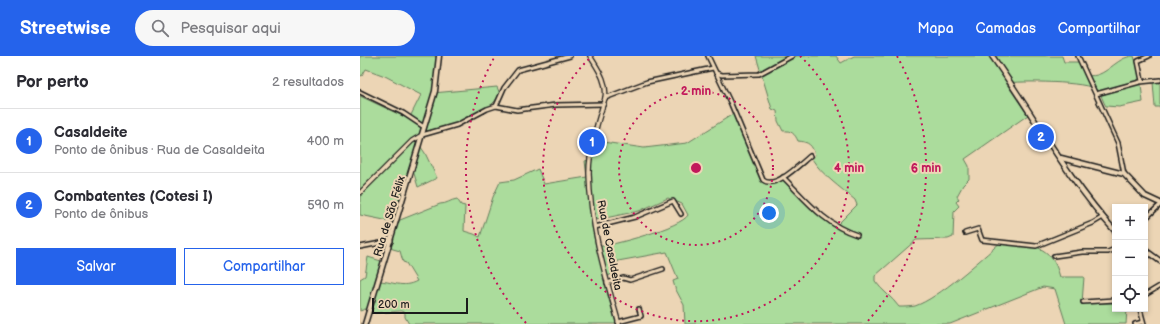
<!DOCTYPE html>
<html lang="pt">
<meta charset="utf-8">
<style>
body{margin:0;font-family:"Balsamiq Sans",sans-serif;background:#f7f7f7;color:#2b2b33}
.controls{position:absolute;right:12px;bottom:12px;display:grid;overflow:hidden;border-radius:0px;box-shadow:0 2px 6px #0003}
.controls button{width:36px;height:36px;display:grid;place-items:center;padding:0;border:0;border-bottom:1px solid #e1e1e2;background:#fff;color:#2b2b33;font:20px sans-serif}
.scale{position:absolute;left:12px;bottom:10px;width:96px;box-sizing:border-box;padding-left:4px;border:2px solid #1c1c1c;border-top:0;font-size:11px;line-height:14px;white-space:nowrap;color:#1c1c1c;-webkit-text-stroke:3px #ecd5b5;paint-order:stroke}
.you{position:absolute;left:409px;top:157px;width:14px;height:14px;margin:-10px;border:3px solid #fff;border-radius:50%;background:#1a73e8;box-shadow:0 0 0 6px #1a73e833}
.badge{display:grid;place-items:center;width:26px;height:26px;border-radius:50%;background:#2563eb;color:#fff;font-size:13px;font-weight:700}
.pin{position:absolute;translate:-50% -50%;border:2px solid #fff;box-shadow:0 1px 4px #0006}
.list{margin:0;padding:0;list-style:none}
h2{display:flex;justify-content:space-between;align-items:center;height:52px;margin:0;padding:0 16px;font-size:17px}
h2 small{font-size:13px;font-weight:400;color:#7c7c81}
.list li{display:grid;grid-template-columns:26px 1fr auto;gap:12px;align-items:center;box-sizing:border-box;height:64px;padding:0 16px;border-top:1px solid #e1e1e2}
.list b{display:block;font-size:15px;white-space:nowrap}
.list p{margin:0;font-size:13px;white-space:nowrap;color:#7c7c81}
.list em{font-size:13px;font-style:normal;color:#7c7c81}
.actions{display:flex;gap:8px;padding:12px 16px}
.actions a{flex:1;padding:9px 0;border:1px solid #2563eb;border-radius:0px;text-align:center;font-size:14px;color:#2563eb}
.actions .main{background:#2563eb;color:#fff}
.icon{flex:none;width:22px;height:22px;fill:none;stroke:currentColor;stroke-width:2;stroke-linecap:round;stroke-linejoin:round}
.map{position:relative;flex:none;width:800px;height:268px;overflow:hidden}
header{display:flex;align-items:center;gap:24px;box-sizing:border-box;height:56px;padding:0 20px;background:#2563eb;color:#fff}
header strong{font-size:19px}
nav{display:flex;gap:22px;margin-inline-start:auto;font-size:14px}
.search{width:280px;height:36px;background:#f7f7f7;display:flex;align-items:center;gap:10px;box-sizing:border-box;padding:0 14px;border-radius:22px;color:#7c7c81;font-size:15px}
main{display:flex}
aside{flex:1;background:#fff}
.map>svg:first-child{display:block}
</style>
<header>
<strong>Streetwise</strong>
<div class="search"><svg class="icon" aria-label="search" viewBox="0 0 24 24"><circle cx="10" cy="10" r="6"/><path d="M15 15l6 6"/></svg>Pesquisar aqui</div>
<nav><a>Mapa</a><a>Camadas</a><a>Compartilhar</a></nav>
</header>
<main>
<aside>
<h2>Por perto<small>2 resultados</small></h2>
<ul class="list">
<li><span class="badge">1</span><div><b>Casaldeite</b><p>Ponto de ônibus · Rua de Casaldeita</p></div><em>400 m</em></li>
<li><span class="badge">2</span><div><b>Combatentes (Cotesi I)</b><p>Ponto de ônibus</p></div><em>590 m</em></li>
</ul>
<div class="actions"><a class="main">Salvar</a><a>Compartilhar</a></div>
</aside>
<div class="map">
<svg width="800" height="268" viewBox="0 0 800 268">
<rect width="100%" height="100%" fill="#ecd5b5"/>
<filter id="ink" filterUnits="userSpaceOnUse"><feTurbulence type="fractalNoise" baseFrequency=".025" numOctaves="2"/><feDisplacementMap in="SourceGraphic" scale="8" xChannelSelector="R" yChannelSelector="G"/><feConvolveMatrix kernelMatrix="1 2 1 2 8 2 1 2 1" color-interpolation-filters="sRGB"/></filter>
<g filter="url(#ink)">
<!-- green -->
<g fill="#abdc9c" stroke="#647c5c" fill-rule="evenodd">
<path d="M0 0H74L79 2 73 37 137 31 140 38C128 59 97 68 75 73 69 75 65 75 60 78L58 87 65 97 77 122 58 131 52 111 35 166 80 148C87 148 90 144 97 143L101 149 105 150 104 175 114 178 120 181 133 141 140 126 154 124 178 113 184 128 227 121 225 105 232 103 236 85 284 92 327 87 373 58 406 129 423 123 427 125 450 151 475 171 497 149 495 144C480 131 463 120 452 103L455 99C452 89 449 86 438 85 435 78 431 74 423 75L418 65 417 55 412 53 396 0H476L481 7 494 0H702L704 6H721L727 19C745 24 756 0 774 0L780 20 783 46 759 51 746 50C743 46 741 37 737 34 728 25 659 25 646 27L668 59 605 103 609 110V123L603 129 597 140 599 143 596 146 599 150 594 155 593 181 588 183 556 184 515 220V225C522 235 532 241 539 251 544 251 550 251 555 250 579 242 620 204 641 186 671 189 691 187 700 221H724L722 247H755V253H767L766 268H706L695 233 683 231 590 268H325L324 249 315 232 313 225 318 223 307 196 258 205 257 216 243 222 256 268H49L45 261V257L41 255 15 257 5 253 0 255V223L5 220 8 201 21 205 17 225C33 225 42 233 57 225L46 207 43 206 40 195 26 191 34 166 0 159V40L49 63 61 39 25 20 6 13 2 20 0 19ZM308 142 322 148 328 159C322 171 251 190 236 191L231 165 279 155Z"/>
<path d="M793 26H800V51H795Z"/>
</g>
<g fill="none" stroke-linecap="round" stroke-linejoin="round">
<!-- minor casing -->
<g stroke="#1c1c1c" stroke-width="6">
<g id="minor">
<path d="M348 0 371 48 403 124C415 134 440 108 450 100"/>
<path d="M718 0 758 87 764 118"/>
<path d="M356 17 362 19 399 18 432 0"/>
<path d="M782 25 778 5 789 0"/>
<path d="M0 36 43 57 64 71"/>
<path d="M736 38 780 26 800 24"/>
<path d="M245 42 287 26 353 12"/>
<path d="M136 50 144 32 158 14 210 0"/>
<path d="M62 79 97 69 127 53 136 50 157 54 196 49 244 48"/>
<path d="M423 121C446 144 465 169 497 179"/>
<path d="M785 163 800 149"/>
<path d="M235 171 275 161 313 145 321 158"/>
<path d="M605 177 618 173 622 184 676 190 733 167 743 161"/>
<path d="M0 191 31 185"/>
<path d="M694 200 722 196H748L755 193"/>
<path d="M247 227 263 222 270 224 303 213"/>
<path d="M785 239 800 230"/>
<path d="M723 246 755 244"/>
<path d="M780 253 784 268"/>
<path d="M258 266 281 260 279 253"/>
<path d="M775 268 783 266"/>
</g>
</g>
<!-- tertiary casing -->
<g stroke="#1c1c1c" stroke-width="6">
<g id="tertiary">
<path d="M230 0C238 13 248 26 245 42 238 65 229 93 229 117 230 169 245 219 259 268"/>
<path d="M0 137 52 85 62 79"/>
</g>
</g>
<!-- secondary casing -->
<g stroke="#1c1c1c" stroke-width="7">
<g id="secondary">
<path d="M632 0C673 58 707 122 755 175"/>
<path d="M701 102 764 118 785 140 800 147"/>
<path d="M785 194 800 205"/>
<path d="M5 268 75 35 79 0"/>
</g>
</g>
<!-- minor -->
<use href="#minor" stroke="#ecd5b5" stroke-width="3"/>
<!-- tertiary -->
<use href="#tertiary" stroke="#ecd5b5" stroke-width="3.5"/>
<!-- secondary -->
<use href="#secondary" stroke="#ecd5b5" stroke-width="4"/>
</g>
</g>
<!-- distance rings -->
<g fill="none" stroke="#c2185b" stroke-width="2" stroke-dasharray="2 4">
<circle cx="336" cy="112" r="77"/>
<path d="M440 0A153 153 0 1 1 232 0"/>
<path d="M166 267A230 230 0 0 1 135 0M537 0A230 230 0 0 1 506 267"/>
</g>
<g text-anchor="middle" stroke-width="4" stroke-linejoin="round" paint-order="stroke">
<!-- street labels -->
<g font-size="11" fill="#1c1c1c" stroke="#ecd5b5">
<text transform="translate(29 160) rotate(-73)" y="4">Rua de São Félix</text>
<text transform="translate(250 189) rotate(79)" y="4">Rua de Casaldeita</text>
</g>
</g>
<circle cx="336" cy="112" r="6" fill="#c2185b" stroke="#ecd5b5" stroke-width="2"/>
<g font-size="12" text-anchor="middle" font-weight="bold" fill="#c2185b" stroke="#ecd5b5" stroke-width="4" stroke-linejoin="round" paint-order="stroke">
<text x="336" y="39">2 min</text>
<text x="489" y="116">4 min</text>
<text x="566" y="116">6 min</text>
</g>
</svg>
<div class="controls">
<button>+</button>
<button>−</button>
<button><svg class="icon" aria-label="locate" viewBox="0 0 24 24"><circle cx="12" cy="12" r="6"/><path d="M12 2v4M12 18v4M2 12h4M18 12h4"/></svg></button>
</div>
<div class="scale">200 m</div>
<div class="you"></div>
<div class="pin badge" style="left:232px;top:86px">1</div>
<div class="pin badge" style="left:681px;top:81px">2</div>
</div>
</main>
